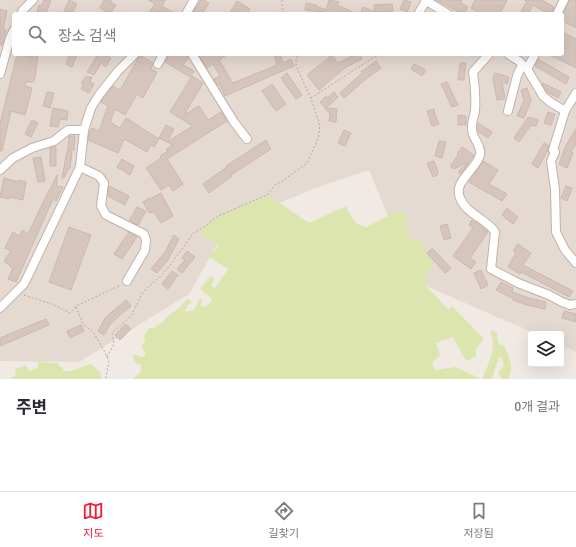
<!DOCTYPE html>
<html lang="ko">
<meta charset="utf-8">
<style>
body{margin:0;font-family:Signika,"Noto Sans KR",sans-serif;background:#f2f2f3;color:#2b2b33}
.controls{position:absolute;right:12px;bottom:12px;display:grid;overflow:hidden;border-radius:4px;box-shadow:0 4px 16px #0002}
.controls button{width:36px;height:36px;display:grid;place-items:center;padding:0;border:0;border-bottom:1px solid #e1e1e2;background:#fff;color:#2b2b33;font:20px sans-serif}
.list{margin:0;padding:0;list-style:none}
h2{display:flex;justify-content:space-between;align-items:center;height:52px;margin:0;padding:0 16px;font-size:17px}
h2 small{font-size:13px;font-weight:400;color:#7c7c81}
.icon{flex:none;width:22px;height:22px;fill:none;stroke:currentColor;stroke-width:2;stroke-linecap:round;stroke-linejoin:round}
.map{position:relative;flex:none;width:576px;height:379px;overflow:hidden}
.search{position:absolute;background:#fff;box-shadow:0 4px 16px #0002;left:12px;right:12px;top:12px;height:44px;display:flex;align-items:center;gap:10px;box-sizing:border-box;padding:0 14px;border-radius:4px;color:#7c7c81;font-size:15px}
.sheet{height:112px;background:#fff}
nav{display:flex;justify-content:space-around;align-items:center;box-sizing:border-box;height:56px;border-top:1px solid #e1e1e2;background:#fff;font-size:11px;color:#7c7c81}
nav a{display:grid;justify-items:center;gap:2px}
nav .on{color:#f51733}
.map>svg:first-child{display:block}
</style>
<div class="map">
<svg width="576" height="379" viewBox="0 0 576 379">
<rect width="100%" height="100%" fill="#f1eae4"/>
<!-- residential -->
<path fill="#e5dad2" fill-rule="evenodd" d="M0 0H576V352L561 345V334H536L419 283 392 226 369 170 315 188 238 221 215 248 189 294 79 362 0 361ZM14 14H562V54H14Z"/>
<!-- green -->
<g fill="#dce5ad">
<path d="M268 195 309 223 346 206C351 216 354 226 367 227L396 212 406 213 408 234 409 238 422 241 425 252 433 265 426 277V286L448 309 452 306 484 339 476 349V356L466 361 453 337 436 343 440 356 432 362 435 370 456 367 481 379H133L141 372V365L135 363 133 357 135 354 140 357H144L146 354 141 346 145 341 144 336 149 328H155L157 325 162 323 169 315 179 308 187 299 192 302 187 306 185 312 194 310 200 298 202 299 201 306 205 307 211 302 212 298 204 293 200 288 211 276 215 278 211 286 215 288 228 269 209 257 218 246C213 240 206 238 200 232L201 230 218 217Z"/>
<path d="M492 330 497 333 498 343 504 346C507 353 512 361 511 369 511 373 509 375 509 379H502L498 373 504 366 501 357 499 358 495 368 492 379H482C488 365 498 346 490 332Z"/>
<path d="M38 361 49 363H58L59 366 62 367 64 371H71L91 364 101 373V379H9L16 375 15 369 26 365 29 371 37 368 38 366Z"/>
</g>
<!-- building -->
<g fill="#d6c5bd" stroke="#cdb8ad">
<path d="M44 0H51L46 14 37 12 39 5 41 6Z"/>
<path d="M69 0 77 4 72 14H63Z"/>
<path d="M104 0H111L110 2 116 5 110 14 100 8Z"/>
<path d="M148 0H165L162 6 176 14H164L158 11 156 14H148L155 4Z"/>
<path d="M201 0H204L209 3 202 14H192Z"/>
<path d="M329 0 339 2 337 5 357 14H324L325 12 305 10 306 3 316 5V6L326 10Z"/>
<path d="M404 0 411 2 407 12 400 9Z"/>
<path d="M436 0H462L461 3 468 7 464 14H463Z"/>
<path d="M475 0H507L500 14H482L471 8Z"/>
<path d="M524 0H542L554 7 552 14H549L533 5 528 14H520L527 1Z"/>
<path d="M569 0H576V28L563 21 564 19 562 17Z"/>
<path d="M237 1 250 9 247 14H229Z"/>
<path d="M392 4 393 11 376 12 379 14H360L363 7 375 12 374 5Z"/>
<path d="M0 9 7 11 3 29 6 30 2 45H0Z"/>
<path d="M562 32 576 39V68L548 54H562Z"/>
<path d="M17 54 32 57V54H38L35 78 33 82H26L25 86 32 88 25 115 11 111 2 151H0V124Z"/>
<path d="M70 54H77L72 67 66 64Z"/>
<path d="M98 54H104L111 58 106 67 101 63 94 75 87 72Z"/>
<path d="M169 54H187L188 58 183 65 194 71 190 77 165 62Z"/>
<path d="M198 54H228L219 60 233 83 277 65 274 54H280L283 63 291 59 294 66 225 96 219 84 217 85 214 79 220 76 213 64 207 68Z"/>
<path d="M356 54H360L362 59 346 67 319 90 307 75 332 55 338 63Z"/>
<path d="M140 55 153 63 151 69 157 72 143 98 137 94 125 115 115 109 110 122 120 128 126 118 159 139 154 147 151 145 147 152 124 139 118 153 88 140 89 133 92 128 99 131 108 106 101 102 113 86 120 90Z"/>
<path d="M538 59 569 77 566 84 535 66Z"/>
<path d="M376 61 381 68 366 79 344 98 340 93 362 73 361 72Z"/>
<path d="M460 63H466L464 80H458Z"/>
<path d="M414 64 426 70 422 76 411 69Z"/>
<path d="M287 73 302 95 296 99 281 78Z"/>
<path d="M495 73 509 77 507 84 502 82 505 99 497 100 493 78Z"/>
<path d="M192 76 203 83 184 115 199 106 208 120 221 112 227 121 167 159 183 184 173 191 169 185 161 190 146 168 161 158 160 156 168 151 166 149 173 145 167 142 193 126 170 112Z"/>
<path d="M85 77H92L90 82 94 84 89 93 81 89 84 84 81 83Z"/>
<path d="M447 82 458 105 452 107 441 84Z"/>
<path d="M543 83 561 92 558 98 547 92 542 84Z"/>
<path d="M272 84 286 104 276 111 262 91Z"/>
<path d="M527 88 531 101 524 118 517 116 524 100 521 90Z"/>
<path d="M47 92 54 93 50 108 43 106Z"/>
<path d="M334 92 338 97 326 108 337 109 336 122 329 121 330 114 320 102 326 96 327 98Z"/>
<path d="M53 108 68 111 67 120 60 119 58 127 50 126Z"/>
<path d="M434 109 435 115 439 124 432 126 427 111Z"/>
<path d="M548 112 555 114 551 125 544 123Z"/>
<path d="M458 115 466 116V125H458Z"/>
<path d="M528 117 538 120 536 126 531 125 519 142 514 138Z"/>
<path d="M32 120 38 123 31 137 25 134Z"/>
<path d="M478 123 492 132 488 138 478 131Z"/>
<path d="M166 125 174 129 167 142 159 138Z"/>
<path d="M576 129V144L571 152 573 153 567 168 559 164 566 145Z"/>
<path d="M344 130 351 133 345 146 338 143Z"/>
<path d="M69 136H75L74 150H68Z"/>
<path d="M266 140 271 149 231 175 232 176 209 193 203 184 227 167 226 166Z"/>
<path d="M439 141 446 142 442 158 435 156Z"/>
<path d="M544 143 549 146 548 150 538 168 532 164Z"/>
<path d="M56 147V166H50V148Z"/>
<path d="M462 147 474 155 461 174 458 172 468 162 454 169 451 167V165L458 155 457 154Z"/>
<path d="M67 151 72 152 70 168H69L64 178H62Z"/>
<path d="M41 157 45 181 38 182 33 158Z"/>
<path d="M122 159 134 166 130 175 117 167Z"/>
<path d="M434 161 438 172 437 175 433 177 427 163Z"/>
<path d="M483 161 498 170 489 184 507 194 502 201 469 182Z"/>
<path d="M57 175V186L63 187 56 201 53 199 16 282 8 279 13 268 4 261 11 251 5 248 13 232 19 236 22 230 28 234 49 190H51V187Z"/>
<path d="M4 178 18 182V180L26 182 23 200 10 197 9 199 0 197Z"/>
<path d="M109 186 129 196 125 205 108 196Z"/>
<path d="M566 186 572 188 567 201 561 198Z"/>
<path d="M161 193 173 216 161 223 154 212 149 213 143 202 150 198V199Z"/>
<path d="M137 207 146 211 138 225 129 221Z"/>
<path d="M507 208 518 217 513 224 502 215Z"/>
<path d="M472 220 488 232 470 258 476 262 471 269 453 256 473 228 469 225Z"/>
<path d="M447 224 451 238 444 240 440 226Z"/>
<path d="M69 227 91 235 71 290 49 282Z"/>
<path d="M129 232 137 237 122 259 114 254Z"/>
<path d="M174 235 179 239 168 260 157 273 151 269 165 252Z"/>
<path d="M518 244 531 253 523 265 573 291 569 297 521 272 520 274 508 267 516 253 513 251Z"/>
<path d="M431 249H433L451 268 445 273 427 253Z"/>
<path d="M187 251 195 257 182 273 177 269 185 260 182 258Z"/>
<path d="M481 270 488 285 481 289 474 273Z"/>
<path d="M172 271 178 275 168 289 162 284Z"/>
<path d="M501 282 513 288 512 292 529 298 546 302 545 309 527 305 513 300 514 299 496 290Z"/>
<path d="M126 300 131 306 111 323 104 335 98 331 105 318Z"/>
<path d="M564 311 576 314V322L562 318Z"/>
<path d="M46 319 49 325 0 346V338Z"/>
<path d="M125 324 131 329 120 340 115 335Z"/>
<path d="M81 325 84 331 70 338 67 331Z"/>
</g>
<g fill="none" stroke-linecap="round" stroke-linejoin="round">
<!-- street casing -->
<g stroke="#c0b2aa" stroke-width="10">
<g id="street">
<path d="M425 0 448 14"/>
<path d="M21 14 23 10 33 0"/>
<path d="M186 14 194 0"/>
<path d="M418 14 426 1"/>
<path d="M557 14 564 0"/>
<path d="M192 54 234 122 247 139"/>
<path d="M489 54 473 72C475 85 476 97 475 111 474 117 471 123 472 129 472 139 482 145 480 155 476 170 453 181 460 198 466 214 487 219 495 232L491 269 518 283 549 295 562 302 570 305 576 304"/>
<path d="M508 54 519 61 527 69 543 96 550 102 565 111"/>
<path d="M158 64 163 54"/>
<path d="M527 69 535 54"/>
<path d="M0 74 10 38 14 30"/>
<path d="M576 93 565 111 553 150 555 152 551 161 555 189 556 232 565 250 576 263"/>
<path d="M508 111 517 76 522 65"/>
<path d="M80 167 99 176 104 183 101 206 106 215 144 234 146 240 145 250 127 281"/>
<path d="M0 170 13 158 32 148 54 141 68 130H84"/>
<path d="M0 308 24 284 80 167 84 130 91 108 99 95 118 71 135 54"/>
</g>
</g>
<!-- path -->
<g stroke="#bea698" stroke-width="1" stroke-dasharray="2 2" stroke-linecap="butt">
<path d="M282 0V8L285 14"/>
<path d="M311 98 379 54"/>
<path d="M24 295 52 304 70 313 76 306 121 285"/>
<path d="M76 307 83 324 93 332 105 352 109 362 106 377 104 379"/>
<path d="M107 357 114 344 112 333 131 316 143 292 148 287 160 277 168 268 175 258 186 244 193 233 204 227 218 216 267 195 276 184 281 182 307 163 318 139 320 125 311 99 296 66V59L299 54"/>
</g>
<!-- street -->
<use href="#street" stroke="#fff" stroke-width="8"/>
</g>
</svg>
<div class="controls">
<button><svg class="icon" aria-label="layers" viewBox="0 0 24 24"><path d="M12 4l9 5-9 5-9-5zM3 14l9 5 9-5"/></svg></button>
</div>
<div class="search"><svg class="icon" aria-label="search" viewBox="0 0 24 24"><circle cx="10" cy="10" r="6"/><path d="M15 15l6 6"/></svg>장소 검색</div>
</div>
<section class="sheet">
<h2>주변<small>0개 결과</small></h2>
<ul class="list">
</ul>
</section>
<nav>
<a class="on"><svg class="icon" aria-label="map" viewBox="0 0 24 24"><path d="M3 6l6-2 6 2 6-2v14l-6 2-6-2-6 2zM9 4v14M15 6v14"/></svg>지도</a>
<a><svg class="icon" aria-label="directions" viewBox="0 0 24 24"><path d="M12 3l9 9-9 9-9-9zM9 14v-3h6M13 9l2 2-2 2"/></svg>길찾기</a>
<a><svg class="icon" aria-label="saved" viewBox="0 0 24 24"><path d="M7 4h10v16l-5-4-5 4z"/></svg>저장됨</a>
</nav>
